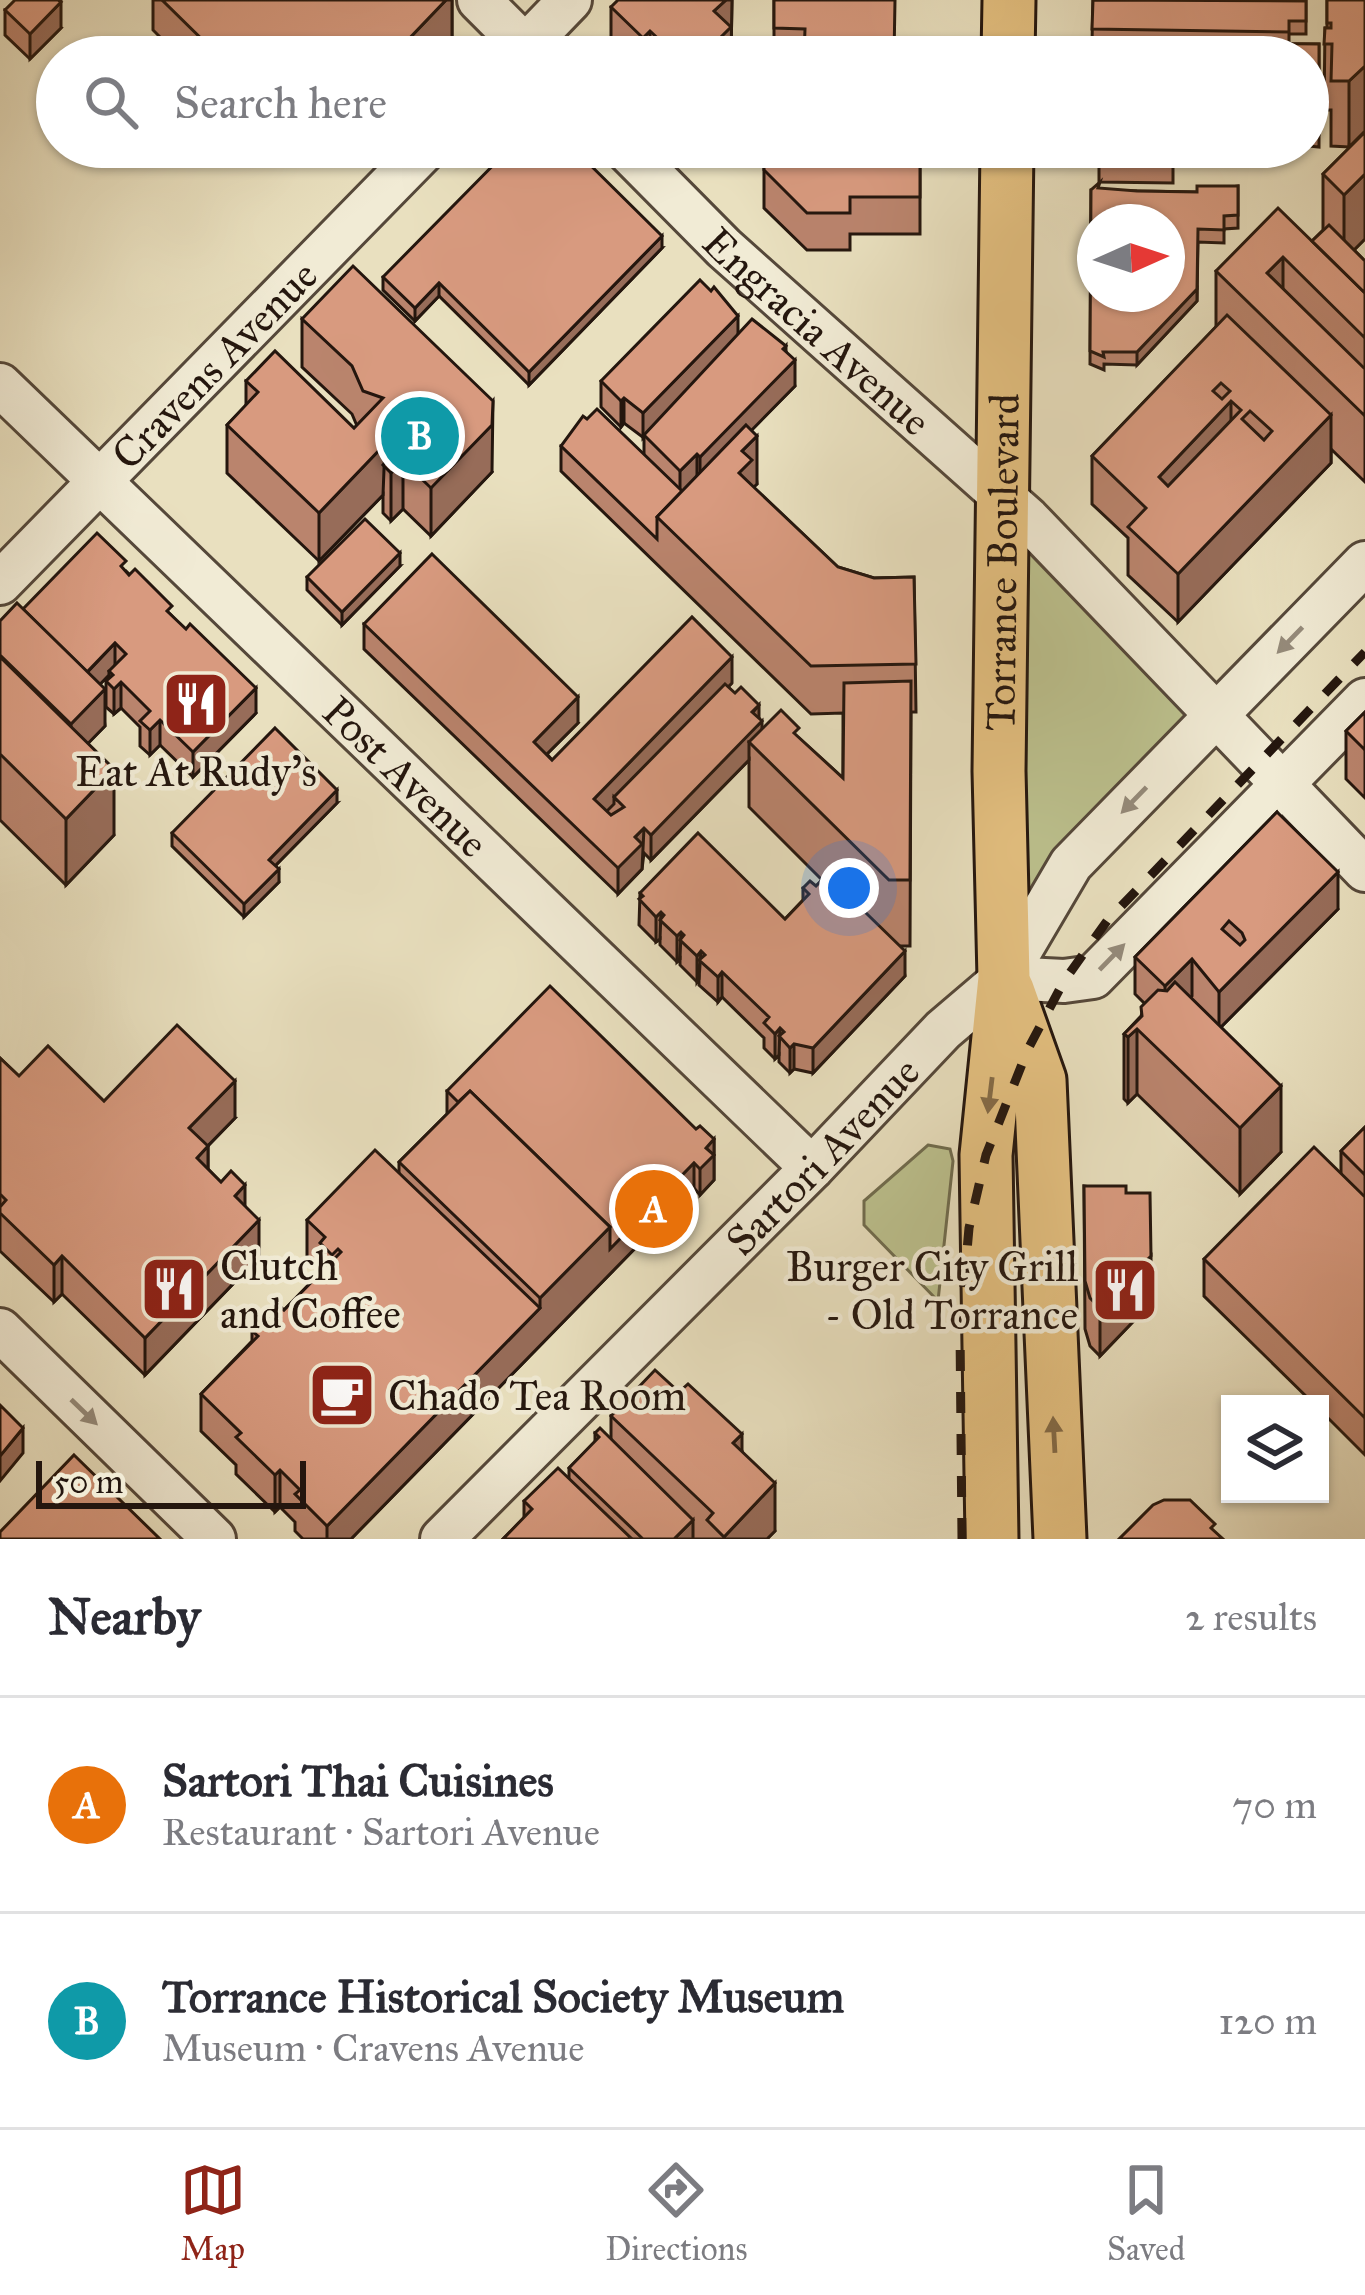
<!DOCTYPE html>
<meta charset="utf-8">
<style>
body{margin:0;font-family:"IM FELL Great Primer",serif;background:#f7f7f7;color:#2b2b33}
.controls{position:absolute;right:36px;bottom:36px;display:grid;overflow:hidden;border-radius:0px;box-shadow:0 3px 9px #0004}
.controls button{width:108px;height:108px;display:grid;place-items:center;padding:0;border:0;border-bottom:3px solid #e1e1e2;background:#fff;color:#2b2b33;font:60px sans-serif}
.compass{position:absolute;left:1077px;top:204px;width:108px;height:108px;border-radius:50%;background:#fff;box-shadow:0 3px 9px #0004;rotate:87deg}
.scale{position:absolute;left:36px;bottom:30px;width:270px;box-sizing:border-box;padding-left:12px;border:6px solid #24160e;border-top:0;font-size:33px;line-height:42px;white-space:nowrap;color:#24160e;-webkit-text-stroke:9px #f1ebd5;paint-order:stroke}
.you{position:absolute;left:849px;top:888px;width:42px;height:42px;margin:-30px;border:9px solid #fff;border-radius:50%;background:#1a73e8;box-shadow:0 0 0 18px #1a73e833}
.badge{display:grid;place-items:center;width:78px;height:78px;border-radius:50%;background:#8f2418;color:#fff;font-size:39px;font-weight:700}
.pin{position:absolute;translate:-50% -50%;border:6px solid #fff;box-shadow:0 3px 12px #0006}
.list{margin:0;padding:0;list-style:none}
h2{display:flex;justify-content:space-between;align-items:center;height:156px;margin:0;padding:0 48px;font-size:51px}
h2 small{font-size:39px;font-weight:400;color:#7c7c81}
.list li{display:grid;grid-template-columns:78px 1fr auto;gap:36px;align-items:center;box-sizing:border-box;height:216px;padding:0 48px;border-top:3px solid #e1e1e2}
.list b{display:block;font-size:45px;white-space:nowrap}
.list p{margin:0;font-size:39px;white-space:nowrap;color:#7c7c81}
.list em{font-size:39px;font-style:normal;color:#7c7c81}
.icon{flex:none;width:66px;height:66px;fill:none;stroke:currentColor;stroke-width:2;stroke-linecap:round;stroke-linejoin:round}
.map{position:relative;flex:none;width:1365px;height:1539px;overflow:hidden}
.search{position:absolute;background:#fff;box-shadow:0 3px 9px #0004;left:36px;right:36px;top:36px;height:132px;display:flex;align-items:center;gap:30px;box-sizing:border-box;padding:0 42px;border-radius:66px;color:#7c7c81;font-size:45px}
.sheet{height:588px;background:#fff}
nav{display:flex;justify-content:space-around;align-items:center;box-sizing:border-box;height:168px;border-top:3px solid #e1e1e2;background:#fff;font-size:33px;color:#7c7c81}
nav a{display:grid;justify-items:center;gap:6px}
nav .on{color:#8f2418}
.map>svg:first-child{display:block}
</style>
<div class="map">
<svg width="1365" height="1539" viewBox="0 0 1365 1539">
<rect width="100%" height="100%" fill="#e9e0bf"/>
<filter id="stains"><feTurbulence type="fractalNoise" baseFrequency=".00167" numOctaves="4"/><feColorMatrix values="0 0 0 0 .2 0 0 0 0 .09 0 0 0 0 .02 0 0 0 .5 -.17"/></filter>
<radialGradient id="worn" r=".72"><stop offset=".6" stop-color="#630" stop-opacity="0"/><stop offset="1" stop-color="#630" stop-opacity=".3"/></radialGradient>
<!-- green -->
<g fill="#bcc18e" stroke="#706c4e" stroke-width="3">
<path d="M1028 519 1216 717 1071 864 1004 918Z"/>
<path d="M928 1145 950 1149 953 1161 938 1301 864 1225V1201Z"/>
</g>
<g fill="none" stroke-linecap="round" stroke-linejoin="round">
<!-- minor casing -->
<g stroke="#55483a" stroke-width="48">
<g id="minor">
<path d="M479 0 536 57"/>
<path d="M515 57 570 0"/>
<path id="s1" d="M624 147 724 248 1028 519 1365 870"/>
<path id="s2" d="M0 385 812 1168"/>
<path id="s3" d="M0 583 427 147"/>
<path d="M1004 978 1064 981 1093 977 1365 700"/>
<path d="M0 1330 214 1539"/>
<path id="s4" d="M442 1539 812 1168 943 1030 1004 978 1071 864 1365 563"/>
</g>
</g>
<!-- major casing -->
<g stroke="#24160e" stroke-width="57">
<g id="major">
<path d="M1008 57 1009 0"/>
<path d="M1008 990 1040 1080 1060 1539"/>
<path id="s5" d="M992 1539 986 1155 1004 978 999 771 1007 147"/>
</g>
</g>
<!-- minor -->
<use href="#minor" stroke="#f1ebd5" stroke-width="42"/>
<!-- major -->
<use href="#major" stroke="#e4c080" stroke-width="51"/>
<!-- rail -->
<path stroke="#24160e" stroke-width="9" stroke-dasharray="21 21" stroke-linecap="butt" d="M962 1539 960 1330 969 1228 986 1155 1028 1049 1064 981 1107 921 1365 652"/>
</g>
<!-- wall -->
<g fill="#ba846d" stroke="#24160e" stroke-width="3">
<path d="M153 0H452V41L437 57H171L160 47V37L153 30Z"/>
<path d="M732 0 731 57H613L611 55V7Z"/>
<path d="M774 0 895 57H774Z"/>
<path d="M1093 0 1306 1V34H1289V44H1319V93H1308V57L1092 42Z"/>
<path d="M1327 0H1365L1349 147 1331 146V110H1324L1325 28H1327Z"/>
<path d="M5 10 61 28 30 59 5 35Z"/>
<path d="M1308 97H1319V147L1308 146Z"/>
<path d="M1365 132V239L1354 250 1365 261V482L1331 449V463L1178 622 1128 575V538L1092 504V456L1216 327V271L1312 241 1323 230V174Z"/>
<path d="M318 147H358L351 154 347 150 334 163Z"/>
<path d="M1099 147H1173V183L1099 182Z"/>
<path d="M920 164V234H850V250H807L764 208V165Z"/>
<path d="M1238 186V228L1224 229V243L1198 242 1197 301 1137 365 1104 364V370L1090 364 1091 190 1197 192Z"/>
<path d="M662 248 529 385 439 296 415 321 383 290V277Z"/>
<path d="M302 319 492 472 431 536 403 509 391 521 383 513V495L319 561 227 473V425L246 406V381L354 428 357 426 352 414 302 367Z"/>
<path d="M738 334 786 352 795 386 751 430 757 484 753 487 838 567 874 578 914 577 916 712H911L910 946H900L905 976 813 1073 794 1069 790 1073 779 1062V1055L775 1059 764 1048V1038L722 997 718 1002 699 985V979L697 982 680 965V959L677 962 660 945V939L656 942 639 925 640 893 785 919 803 900V888L816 886 822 880 749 807V760L651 860 644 853 642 869 618 894 364 649V624L578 723 547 754 552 760 732 683 728 687 759 718 762 728 799 738 843 778V713L811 714 561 471V446L644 454V438L624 423 621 427 601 407V381Z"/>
<path d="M400 566 342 625 307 590V577Z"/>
<path d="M126 571 172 616 256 713 193 777 160 745 150 755 140 746V727L121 708 114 714 106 707V681L109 678V675L100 684 105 726 88 743 114 835 66 885 0 820V621L23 609Z"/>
<path d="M1365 712V798L1346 779V731Z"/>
<path d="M337 803 275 866 279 882 244 917 172 846V833Z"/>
<path d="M1277 812 1338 909 1221 1027 1281 1152 1240 1194 1137 1094 1128 1103 1124 1099V1034L1141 1016 1145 1004 1135 994V957Z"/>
<path d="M0 1058 19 1076 104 1101 235 1118 208 1146V1169L245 1207 259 1257 145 1375 62 1294 54 1302 0 1251Z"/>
<path d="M447 1091 696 1129 714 1139V1180L700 1195 694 1188 351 1539H303L295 1531V1522L280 1507 275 1512 236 1474V1465L201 1431V1394L252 1341V1331L267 1324 268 1316 284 1310 320 1273V1269L307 1257V1220L399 1173V1162L447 1114Z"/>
<path d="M1365 1127V1455L1320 1410V1404H1314L1204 1296V1259L1341 1174V1151Z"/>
<path d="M1084 1186 1126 1193 1151 1303 1100 1356 1090 1346 1085 1329Z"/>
<path d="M611 1416 742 1451 775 1531 767 1539H503L524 1518V1501L569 1479V1468L595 1442V1433L611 1439Z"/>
</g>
<!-- shaded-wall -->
<g fill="#976c59" stroke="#24160e" stroke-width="3">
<path d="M446 0H452V41L437 57H399L404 44Z"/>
<path d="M726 0H732L731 57H719L714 11Z"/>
<path d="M61 2V28L30 59V34Z"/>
<path d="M650 31V57H643V38Z"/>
<path d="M1365 66V131L1349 147V81Z"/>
<path d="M334 147H347V150L334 163Z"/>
<path d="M1365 174V239L1344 260V195Z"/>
<path d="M662 236V248L529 385V372Z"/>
<path d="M1283 257V323L1267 273Z"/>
<path d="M439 283V296L415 321V308Z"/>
<path d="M1197 289V301L1137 365V352Z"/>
<path d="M738 316V342L643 438V413Z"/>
<path d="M786 346V369L795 360V386L700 483V457Z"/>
<path d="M624 398V423L621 427V401Z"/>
<path d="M493 401 492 472 431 536V488Z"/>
<path d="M1231 401V449L1159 525V477Z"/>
<path d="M1331 415V463L1178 622V574Z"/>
<path d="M757 436V484L752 489 739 473 742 451Z"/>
<path d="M385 444 383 495 319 561V513Z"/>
<path d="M697 454V479L680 496V471Z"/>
<path d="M403 461V509L391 521V473Z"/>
<path d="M400 553V566L342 625V612Z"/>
<path d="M115 643V669L109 671V675L82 703V678Z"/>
<path d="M732 657V683L617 800 614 797V804L594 824V799Z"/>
<path d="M121 682V708L114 714V689Z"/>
<path d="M256 688V713L193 777V752Z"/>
<path d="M105 689V726L71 761V724Z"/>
<path d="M578 697V723L534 767V742Z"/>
<path d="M759 705V724L762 721V746L749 742V760L651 860V835Z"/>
<path d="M160 720V745L150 755V730Z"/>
<path d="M114 769V835L66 885V819Z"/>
<path d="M337 790V803L269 872V860Z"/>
<path d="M644 828 642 869 618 894V868L635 837Z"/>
<path d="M279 869V882L244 917V904Z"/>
<path d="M1338 872V909L1219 1029V992Z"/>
<path d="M661 912 660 939 656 942V917Z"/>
<path d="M681 932 680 959 677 962V936Z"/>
<path d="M701 951 699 979 697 982V956Z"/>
<path d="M905 951V976L813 1073V1048Z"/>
<path d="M1192 959V996L1165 1024V986Z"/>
<path d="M722 972V997L718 1002V977Z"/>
<path d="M780 1028 779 1055 775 1059V1034Z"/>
<path d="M1137 1029V1094L1128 1103V1037Z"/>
<path d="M794 1044V1069L790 1073V1048Z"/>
<path d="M235 1081V1118L189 1165V1128Z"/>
<path d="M1281 1086V1152L1240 1194V1128Z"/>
<path d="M714 1139V1180L700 1195V1169L706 1148Z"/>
<path d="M208 1146V1183L197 1158Z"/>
<path d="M694 1163V1188L351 1539H327V1526L540 1308V1298L610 1227Z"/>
<path d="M245 1185V1222L235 1196Z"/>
<path d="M259 1220V1257L145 1375V1338Z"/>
<path d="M62 1256V1294L54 1302V1265Z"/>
<path d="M1151 1256V1303L1100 1356V1308Z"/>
<path d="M23 1428V1453L0 1481V1456Z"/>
<path d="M742 1434V1482L733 1443Z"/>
<path d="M280 1470V1507L275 1512V1475Z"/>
<path d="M775 1483V1531L767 1539H724V1537Z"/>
<path d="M693 1520V1539H674Z"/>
</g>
<!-- building -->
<g fill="#d89a7f" stroke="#24160e" stroke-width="3" fill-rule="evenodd">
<path d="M15 0H58L61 2 30 34 5 10Z"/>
<path d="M162 0H446L404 44 408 48 399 57H275L273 55 271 57H229L218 46 214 51Z"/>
<path d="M618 0H726L714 11 731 27 719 39 727 46 721 52 726 57H670L663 51 667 47 650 31 643 38 611 7Z"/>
<path d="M774 0H895L894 57H804L805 29 774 28Z"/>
<path d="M1093 0 1306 1V21H1289V32L1092 29Z"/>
<path d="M1327 0H1365V66L1349 81H1331L1332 44H1324L1325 28H1331V23H1327Z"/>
<path d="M1103 42 1319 44V81L1308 80V57H1103Z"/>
<rect x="1308" y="97" width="11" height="37"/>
<path d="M1365 132V174L1344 195 1323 174Z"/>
<path d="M511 147H572L662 236 529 372 439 283 415 308 383 277Z"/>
<path d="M1099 147H1173V158L1099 157Z"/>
<path d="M920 164V197H850V213H807L764 170V165Z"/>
<path d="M1100 182 1098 188 1137 191 1197 192V186H1238V215L1224 216V230L1198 229 1197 289 1137 352H1103L1104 357 1090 351 1091 190ZM1095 222H1167V294H1095Z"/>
<path d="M1278 208 1365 293V338L1283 257 1267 273 1365 369V416L1216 271Z"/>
<path d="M1329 225 1365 261V293L1312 241Z"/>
<path d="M353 266 493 401 492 425 431 488 403 461 391 473 383 465 394 452 385 444 319 513 227 425 258 392 246 381 275 351 354 428 383 398 363 391 352 366 302 319Z"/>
<path d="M700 280 711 291 714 287 738 316 643 413 624 398 621 401 601 381Z"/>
<path d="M1227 315 1331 415 1178 574 1128 527 1146 508 1092 456ZM1221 383 1230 391 1222 399 1213 391ZM1231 401 1241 410 1168 486 1159 477ZM1250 411 1272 431 1264 440 1242 419Z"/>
<path d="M752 319 786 346 783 349 795 360 700 457 697 454 680 471 644 435Z"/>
<path d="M597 409 682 491 657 517V539L561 446 583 416 587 419Z"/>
<path d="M746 425 757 436 742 451 752 460 739 473 838 567 874 578 914 577 916 664 811 666 657 517Z"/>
<path d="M365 519 400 553 342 612 307 577Z"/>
<path d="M97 533 126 561 121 566 129 575 135 569 172 606 167 611 186 629 190 624 256 688 193 752 160 720 150 730 140 721 150 711 121 682 114 689 106 681 113 675 109 671 126 654 115 643 87 672 23 609Z"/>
<path d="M432 554 578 697 534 742 552 760 692 617 732 657 594 799 611 815 624 807 614 797 725 684 735 693 741 687 759 705 752 712 762 721 651 835 644 828 635 837 642 844 618 868 364 624Z"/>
<path d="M17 603 105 689 71 724 0 655V621Z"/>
<path d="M0 657 114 769 66 819 0 754Z"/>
<path d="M911 681 910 880H889L749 742 781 710 799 728 794 733 843 778 844 683Z"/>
<path d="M1365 712V750L1346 731Z"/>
<path d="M275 728 337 790 269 860 279 869 244 904 172 833Z"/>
<path d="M1277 812 1338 872 1219 992 1192 959 1165 986 1135 957ZM1229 921 1242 933 1245 940 1240 945 1222 929Z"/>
<path d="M698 833 785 919 809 894 803 888 810 881 816 886 827 875 905 951 813 1048 794 1044 790 1048 779 1036 784 1032 780 1028 775 1034 764 1023 769 1017 722 972 718 977 699 960 705 955 701 951 697 956 680 940 684 935 681 932 677 936 660 920 664 915 661 912 656 917 639 899 643 896 640 893Z"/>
<path d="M1175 982 1281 1086 1240 1128 1137 1029 1128 1037 1124 1034 1142 1016 1141 1007 1158 990 1167 991Z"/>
<path d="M550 986 696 1129 700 1126 714 1139 706 1148 714 1155 700 1169 694 1163 610 1249V1227L470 1091 458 1102 447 1091Z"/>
<path d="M177 1025 235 1081 189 1128 208 1146 197 1158 221 1182 231 1171 245 1185 235 1196 259 1220 145 1338 62 1256 54 1265 0 1213V1207L6 1200 0 1194V1058L19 1076 48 1046 104 1101Z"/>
<path d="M470 1091 610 1227 540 1298 399 1162Z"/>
<path d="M1365 1127V1175L1341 1151Z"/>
<path d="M1314 1147 1365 1197V1418L1204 1259Z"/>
<path d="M375 1150 540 1308 327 1526 295 1494 300 1490 280 1470 275 1475 236 1437 241 1433 201 1394 258 1336 252 1331 263 1320 267 1324 271 1319 268 1316 279 1305 284 1310 341 1252 338 1249 332 1255 320 1243 325 1237 307 1220Z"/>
<path d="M1084 1186H1126V1193H1150L1151 1256 1100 1308 1090 1298 1085 1281Z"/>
<path d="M655 1370 679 1392 688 1384 742 1434 733 1443 775 1483 724 1537 707 1520 713 1513 611 1416Z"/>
<path d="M0 1405 23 1428 0 1456Z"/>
<path d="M600 1428 693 1520 674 1539H643L569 1468 599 1437 595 1433Z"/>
<path d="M74 1455 160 1539H0V1532Z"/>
<path d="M558 1468 632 1539H503L532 1509 524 1501Z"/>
<path d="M1164 1500H1190L1215 1524 1211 1528 1223 1539H1119L1153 1505Z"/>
</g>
<!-- one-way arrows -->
<defs><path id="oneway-solid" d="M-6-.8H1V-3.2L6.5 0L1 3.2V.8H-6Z" transform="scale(3)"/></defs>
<g fill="#958b7b">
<use href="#oneway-solid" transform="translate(1290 640) rotate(134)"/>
<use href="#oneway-solid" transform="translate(1134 800) rotate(134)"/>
<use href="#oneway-solid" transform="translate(1112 957) rotate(-46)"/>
<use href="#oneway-solid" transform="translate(84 1412) rotate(44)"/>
</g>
<g fill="#846b47">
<use href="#oneway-solid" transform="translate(990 1095) rotate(97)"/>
<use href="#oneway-solid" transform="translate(1054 1435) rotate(-93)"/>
</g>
<!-- icons -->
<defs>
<g id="restaurant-square" transform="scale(3.45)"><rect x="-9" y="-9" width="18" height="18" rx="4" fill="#8f2418" stroke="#f1ebd5"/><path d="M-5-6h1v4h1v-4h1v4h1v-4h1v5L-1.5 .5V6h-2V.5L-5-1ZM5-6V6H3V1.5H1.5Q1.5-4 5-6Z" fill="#fff"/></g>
<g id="cafe-square" transform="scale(3.45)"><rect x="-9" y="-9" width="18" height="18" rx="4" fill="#8f2418" stroke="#f1ebd5"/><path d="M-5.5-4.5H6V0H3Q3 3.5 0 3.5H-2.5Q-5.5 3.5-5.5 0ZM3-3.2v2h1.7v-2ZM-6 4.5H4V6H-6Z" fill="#fff"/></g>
</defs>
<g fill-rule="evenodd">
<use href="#restaurant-square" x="196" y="704"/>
<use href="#restaurant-square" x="174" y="1289"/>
<use href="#restaurant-square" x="1125" y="1290"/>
<use href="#cafe-square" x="342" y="1395"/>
</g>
<g text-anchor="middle" stroke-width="9" stroke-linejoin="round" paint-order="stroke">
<!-- street labels -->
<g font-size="42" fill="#24160e" stroke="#f1ebd5">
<text dy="15" stroke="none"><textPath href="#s1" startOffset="267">Engracia Avenue</textPath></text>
<text dy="15" stroke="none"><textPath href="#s3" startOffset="306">Cravens Avenue</textPath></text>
<text dy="15" stroke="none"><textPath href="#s5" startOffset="978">Torrance Boulevard</textPath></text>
<text dy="15" stroke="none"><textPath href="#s2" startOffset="564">Post Avenue</textPath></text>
<text dy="15" stroke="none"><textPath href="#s4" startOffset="540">Sartori Avenue</textPath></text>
</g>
<!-- poi labels -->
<g font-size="42" fill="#24160e" stroke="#f1ebd5" text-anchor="start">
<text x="196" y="786" text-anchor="middle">Eat At Rudy's</text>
<text x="220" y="1280">Clutch<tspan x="220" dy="48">and Coffee</tspan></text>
<text x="1078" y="1281" text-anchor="end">Burger City Grill<tspan x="1078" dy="48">- Old Torrance</tspan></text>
<text x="388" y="1410">Chado Tea Room</text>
</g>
</g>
<rect width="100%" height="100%" filter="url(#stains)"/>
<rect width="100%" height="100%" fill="url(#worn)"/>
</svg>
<div class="controls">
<button><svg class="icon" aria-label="layers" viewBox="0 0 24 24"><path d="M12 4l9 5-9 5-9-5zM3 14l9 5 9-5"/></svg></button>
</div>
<svg class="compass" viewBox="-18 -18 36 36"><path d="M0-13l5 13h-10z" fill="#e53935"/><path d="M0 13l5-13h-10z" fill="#7c7c81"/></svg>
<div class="scale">50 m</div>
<div class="you"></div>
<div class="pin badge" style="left:654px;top:1209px;background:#e8710a">A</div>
<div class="pin badge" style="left:420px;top:436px;background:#0f9aa8">B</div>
<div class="search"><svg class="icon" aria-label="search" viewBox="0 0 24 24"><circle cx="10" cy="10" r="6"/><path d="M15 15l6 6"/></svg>Search here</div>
</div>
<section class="sheet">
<h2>Nearby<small>2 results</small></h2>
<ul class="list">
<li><span class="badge" style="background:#e8710a">A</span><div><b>Sartori Thai Cuisines</b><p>Restaurant · Sartori Avenue</p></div><em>70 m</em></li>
<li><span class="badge" style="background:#0f9aa8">B</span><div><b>Torrance Historical Society Museum</b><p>Museum · Cravens Avenue</p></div><em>120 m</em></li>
</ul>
</section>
<nav>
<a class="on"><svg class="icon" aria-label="map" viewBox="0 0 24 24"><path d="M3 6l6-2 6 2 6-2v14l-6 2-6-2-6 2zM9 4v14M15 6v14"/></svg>Map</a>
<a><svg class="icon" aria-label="directions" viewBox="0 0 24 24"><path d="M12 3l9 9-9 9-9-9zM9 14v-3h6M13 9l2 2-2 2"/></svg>Directions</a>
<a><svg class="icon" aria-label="saved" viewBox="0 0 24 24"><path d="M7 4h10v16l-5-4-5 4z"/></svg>Saved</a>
</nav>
